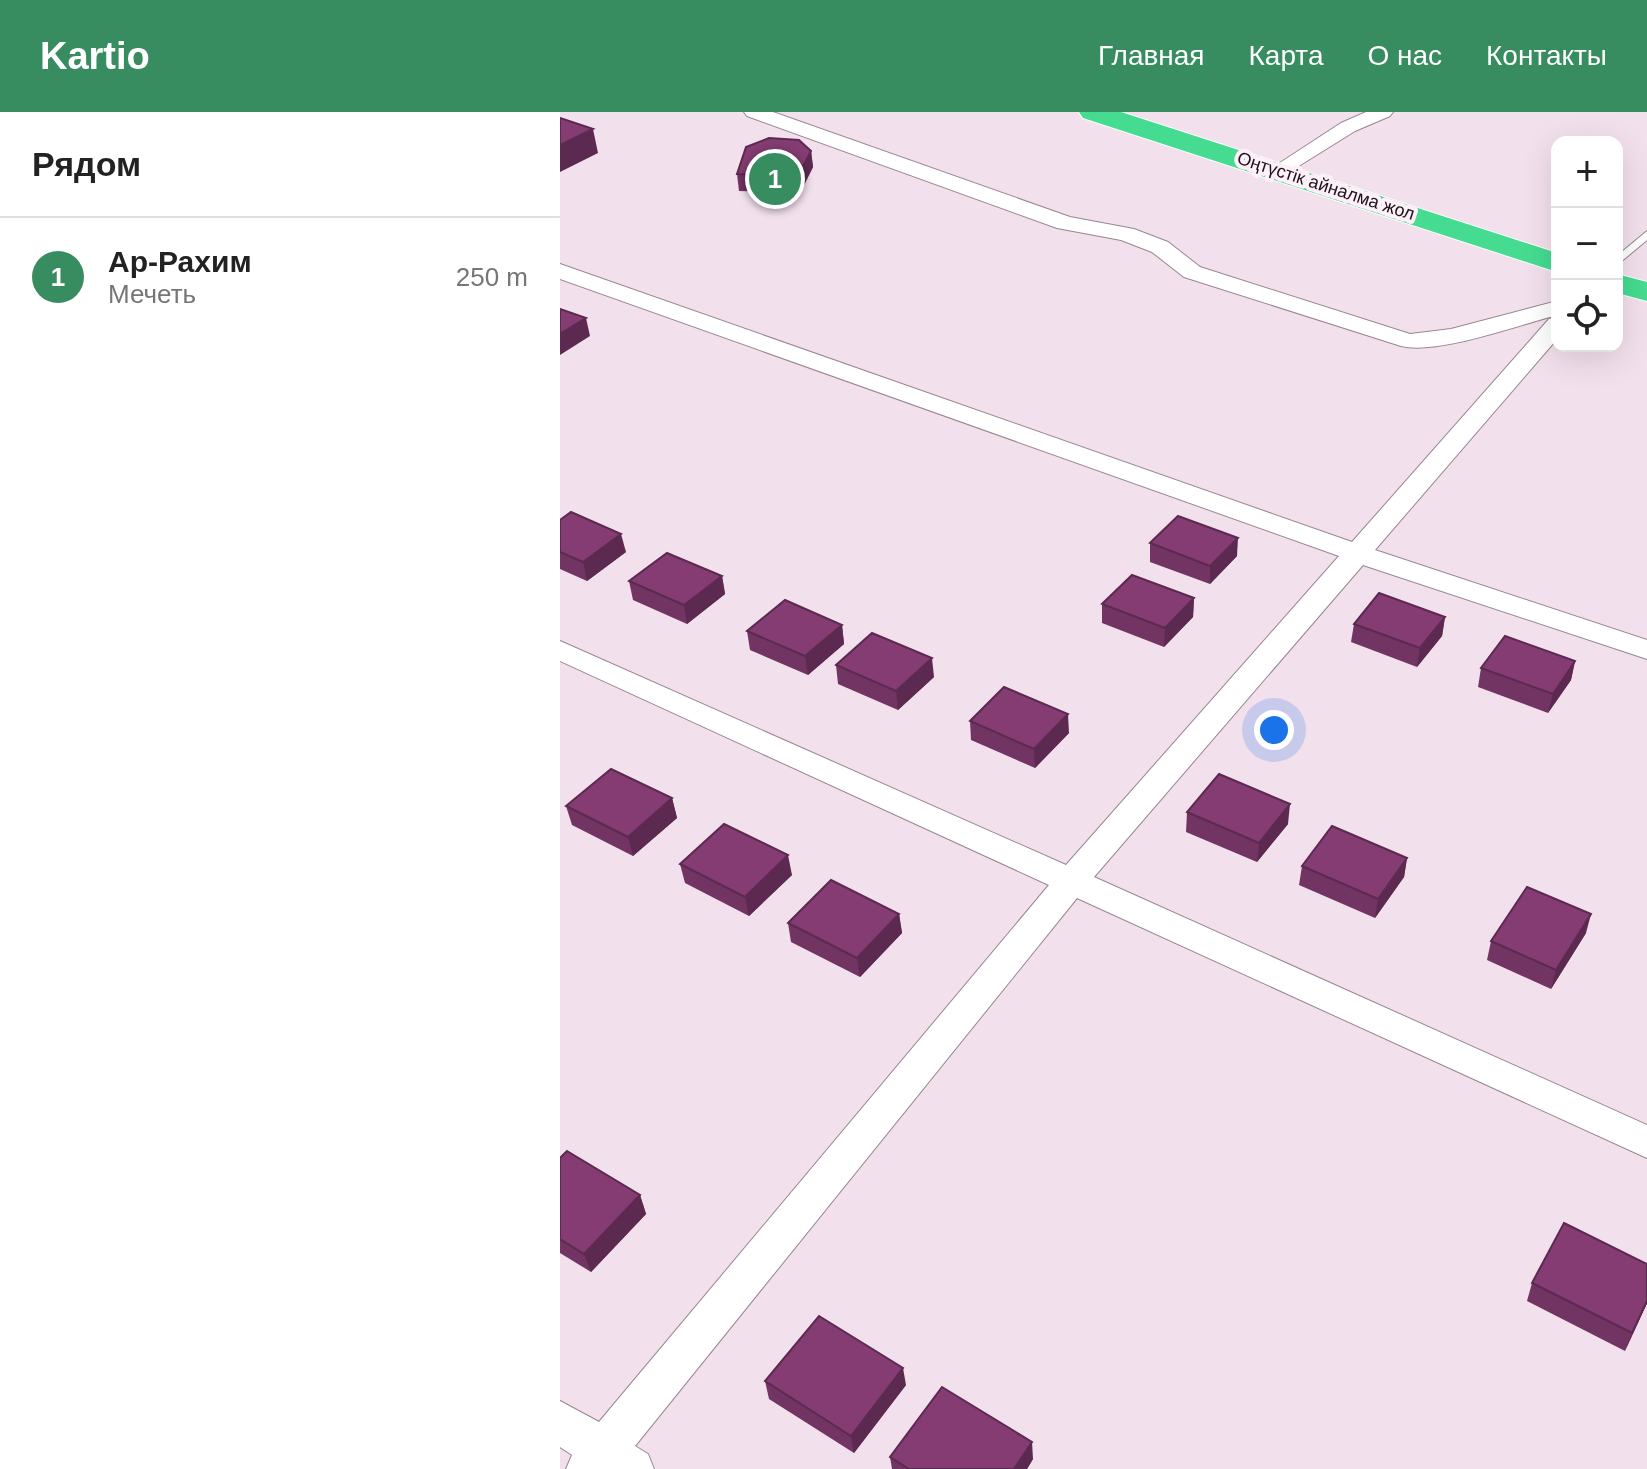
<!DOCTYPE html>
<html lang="ru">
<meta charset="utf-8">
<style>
body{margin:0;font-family:Arial,sans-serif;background:#f2f2f2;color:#222}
.controls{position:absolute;right:24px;top:24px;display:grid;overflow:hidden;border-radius:16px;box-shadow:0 8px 32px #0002}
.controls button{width:72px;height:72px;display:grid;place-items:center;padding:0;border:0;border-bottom:2px solid #e0e0e0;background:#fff;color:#222;font:40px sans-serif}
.you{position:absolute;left:714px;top:618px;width:28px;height:28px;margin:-20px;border:6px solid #fff;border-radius:50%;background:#1a73e8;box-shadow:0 0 0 12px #1a73e833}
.badge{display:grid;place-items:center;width:52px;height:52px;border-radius:50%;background:#388d60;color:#fff;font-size:26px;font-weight:700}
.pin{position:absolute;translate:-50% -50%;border:4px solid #fff;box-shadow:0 2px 8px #0006}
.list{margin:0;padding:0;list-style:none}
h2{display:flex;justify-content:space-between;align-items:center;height:104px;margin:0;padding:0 32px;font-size:34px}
h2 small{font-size:26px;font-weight:400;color:#767676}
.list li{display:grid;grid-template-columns:52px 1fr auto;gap:24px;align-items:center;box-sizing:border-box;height:120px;padding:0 32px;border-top:2px solid #e0e0e0}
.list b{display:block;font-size:30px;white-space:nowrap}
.list p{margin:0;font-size:26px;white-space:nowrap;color:#767676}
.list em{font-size:26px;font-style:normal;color:#767676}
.icon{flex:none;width:44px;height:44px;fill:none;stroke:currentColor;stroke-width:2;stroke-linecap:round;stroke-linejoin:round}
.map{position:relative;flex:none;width:1087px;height:1357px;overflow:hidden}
header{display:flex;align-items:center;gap:48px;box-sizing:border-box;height:112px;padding:0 40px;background:#388d60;color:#fff}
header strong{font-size:38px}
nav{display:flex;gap:44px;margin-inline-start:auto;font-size:28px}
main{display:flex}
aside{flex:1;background:#fff}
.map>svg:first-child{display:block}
</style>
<header>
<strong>Kartio</strong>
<nav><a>Главная</a><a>Карта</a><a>О нас</a><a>Контакты</a></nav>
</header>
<main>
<aside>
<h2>Рядом<small></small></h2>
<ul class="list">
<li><span class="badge">1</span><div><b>Ар-Рахим</b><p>Мечеть</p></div><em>250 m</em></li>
</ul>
</aside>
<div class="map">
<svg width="1087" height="1357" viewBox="0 0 1087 1357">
<rect width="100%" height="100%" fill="#f3e0ed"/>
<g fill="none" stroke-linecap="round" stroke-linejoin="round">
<!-- lane casing -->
<g stroke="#978692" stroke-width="2">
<path id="lane" d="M1087 119V128L1057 153V144Z"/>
</g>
<!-- street casing -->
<g stroke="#978692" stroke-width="2">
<g id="street">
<path d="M184 0H213L510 105 574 117 608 130 640 155 850 222 891 217 997 189V203C959 213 877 243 841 234L624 165 592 140 561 128 497 116 187 4Z"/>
<path d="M806 0H833L830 4 795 19 726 62 719 64 709 58 781 11Z"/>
<path d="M0 152 792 430 989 207 997 205V227L815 438 1087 528V547L803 453 534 765 1087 1013V1046L517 786 75 1334 88 1342 94 1357H6L12 1343 0 1335V1289L39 1310 489 773 0 549V529L506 753 779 444 0 167Z"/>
</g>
</g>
<!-- highway casing -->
<g stroke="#fff" stroke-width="2">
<g id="highway">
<path d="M519 0H561L997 141V160L523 6Z"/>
<path d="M1057 162 1087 170V189L1057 181Z"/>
</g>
</g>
<!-- lane -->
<use href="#lane" fill="#fff" fill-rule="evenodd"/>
<!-- street -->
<use href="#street" fill="#fff" fill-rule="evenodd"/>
<!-- highway -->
<use href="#highway" fill="#45dc91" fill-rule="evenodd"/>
</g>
<!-- wall -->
<g fill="#723462">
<path d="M251 39 253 55 240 81 179 79 177 62Z"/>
<path d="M0 408 66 440 27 469 0 457Z"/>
<path d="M590 431 677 444 650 472 590 450Z"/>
<path d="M162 464 165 482 127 512 73 488 69 469Z"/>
<path d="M634 486 633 505 604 535 542 511V492Z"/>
<path d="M885 505 882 524 857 555 791 530 794 512Z"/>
<path d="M282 513 284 532 248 563 190 538 187 519Z"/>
<path d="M1015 549 1011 568 988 601 918 575 921 556Z"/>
<path d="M276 553 374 565 338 598 278 572Z"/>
<path d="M410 609 509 621 475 656 411 628Z"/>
<path d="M112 686 117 706 73 744 12 713 6 694Z"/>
<path d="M627 700 728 712 697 750 626 720Z"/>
<path d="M847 746 844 765 815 806 739 773 742 754Z"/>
<path d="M120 752 232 763 189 804 125 771Z"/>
<path d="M339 802 342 821 300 865 231 830 228 811Z"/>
<path d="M1026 821 991 877 927 848 931 829Z"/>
<path d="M0 1046 80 1083 86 1102 31 1160 0 1141Z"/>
<path d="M972 1171 1087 1191 1065 1239 967 1189Z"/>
<path d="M205 1269 346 1273 294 1341 209 1287Z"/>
<path d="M330 1345 473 1347 467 1357H332Z"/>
</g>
<!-- shaded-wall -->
<g fill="#5c2a50">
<path d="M33 17 38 41 0 60V33Z"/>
<path d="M251 39 253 55 240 81 238 64Z"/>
<path d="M26 206 30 224 0 243V222Z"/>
<path d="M61 422 66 440 27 469 23 450Z"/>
<path d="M678 426 677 444 650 472V454Z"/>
<path d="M162 464 165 482 127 512 124 493Z"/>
<path d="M634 486 633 505 604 535 605 516Z"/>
<path d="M885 505 882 524 857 555 860 536Z"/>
<path d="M282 513 284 532 248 563 245 544Z"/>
<path d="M372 546 374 565 338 598 336 579Z"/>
<path d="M1015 549 1011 568 988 601 993 582Z"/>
<path d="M508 602 509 621 475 656 474 637Z"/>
<path d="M112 686 117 706 73 744 68 725Z"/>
<path d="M730 692 728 712 697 750 699 731Z"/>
<path d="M228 743 232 763 189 804 185 785Z"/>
<path d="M847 746 844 765 815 806 818 787Z"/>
<path d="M339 802 342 821 300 865 297 846Z"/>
<path d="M1031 802 1026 821 991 877 996 858Z"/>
<path d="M80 1083 86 1102 31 1160 24 1142Z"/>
<path d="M1087 1189V1191L1065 1239 1072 1221Z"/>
<path d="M343 1256 346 1273 294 1341 291 1324Z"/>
<path d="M472 1330 473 1347 467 1357H454Z"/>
</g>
<!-- building -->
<g fill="#843c72" stroke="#5c2a50" stroke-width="2">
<path d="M0 6 33 17 0 33Z"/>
<path d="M209 26 239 28 251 39 238 64 177 62 186 35Z"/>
<path d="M0 197 26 206 0 222Z"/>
<path d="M11 400 61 422 23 450 0 440V408Z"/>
<path d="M618 404 678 426 650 454 590 431Z"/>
<path d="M107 441 162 464 124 493 69 469Z"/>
<path d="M572 463 634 486 605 516 542 492Z"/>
<path d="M819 481 885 505 860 536 794 512Z"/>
<path d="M225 488 282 513 245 544 187 519Z"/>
<path d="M312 521 372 546 336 579 276 553Z"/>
<path d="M945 524 1015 549 993 582 921 556Z"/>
<path d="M444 575 508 602 474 637 410 609Z"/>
<path d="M51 657 112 686 68 725 6 694Z"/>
<path d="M659 662 730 692 699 731 627 700Z"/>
<path d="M164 712 228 743 185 785 120 752Z"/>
<path d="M772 714 847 746 818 787 742 754Z"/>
<path d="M271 768 339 802 297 846 228 811Z"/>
<path d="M967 775 1031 802 996 858 931 829Z"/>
<path d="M7 1039 80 1083 24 1142 0 1127V1046Z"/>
<path d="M1004 1111 1087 1152V1189L1072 1221 972 1171Z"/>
<path d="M259 1204 343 1256 291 1324 205 1269Z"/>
<path d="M382 1275 472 1330 454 1357H349L330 1345Z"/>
</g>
<g text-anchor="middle" stroke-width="8" stroke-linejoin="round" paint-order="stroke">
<!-- far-street labels -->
<g font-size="18" fill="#1b1519" stroke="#feeff9">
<text transform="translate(766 74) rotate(18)" y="6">Оңтүстік айналма жол</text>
</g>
</g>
</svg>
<div class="controls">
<button>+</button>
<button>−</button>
<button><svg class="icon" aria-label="locate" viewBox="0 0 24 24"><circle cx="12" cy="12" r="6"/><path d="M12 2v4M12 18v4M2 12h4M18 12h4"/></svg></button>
</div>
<div class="you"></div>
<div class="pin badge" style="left:215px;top:67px">1</div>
</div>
</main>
